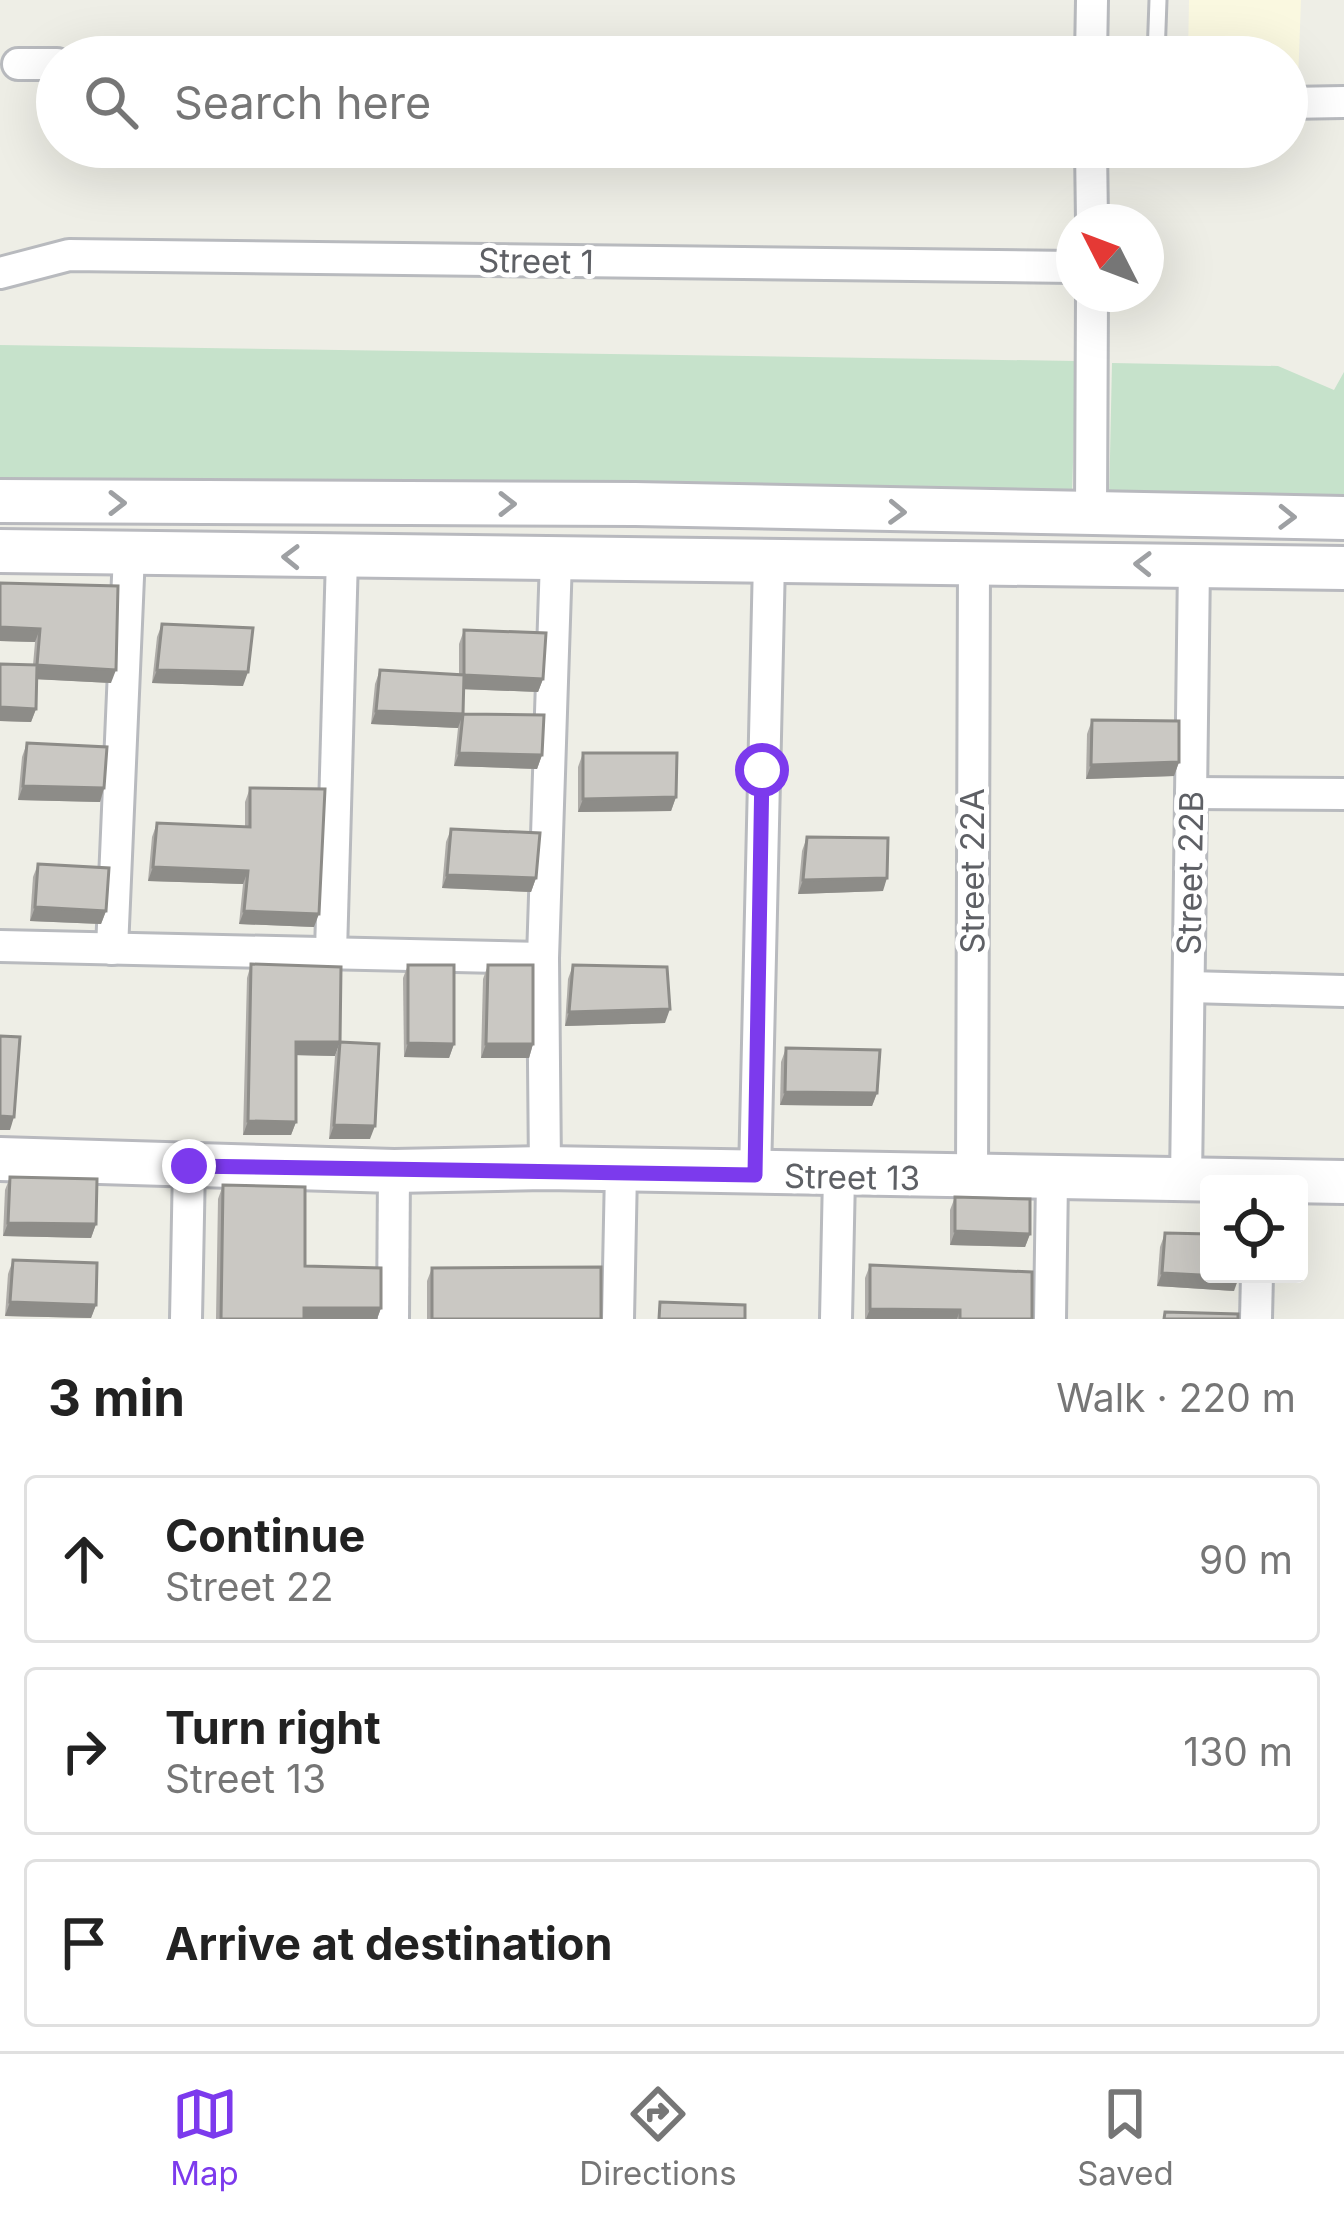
<!DOCTYPE html>
<meta charset="utf-8">
<style>
body{margin:0;font-family:Inter,sans-serif;background:#f6f6f6;color:#222}
.controls{position:absolute;right:36px;bottom:36px;display:grid;overflow:hidden;border-radius:12px;box-shadow:0 12px 48px #0002}
.controls button{width:108px;height:108px;display:grid;place-items:center;padding:0;border:0;border-bottom:3px solid #e0e0e0;background:#fff;color:#222;font:60px sans-serif}
.compass{position:absolute;left:1056px;top:204px;width:108px;height:108px;border-radius:50%;background:#fff;box-shadow:0 12px 48px #0002;rotate:312deg}
.stop{position:absolute;width:36px;height:36px;margin:-27px;border:9px solid #7c3aed;border-radius:50%;background:#fff}
.stop.end{background:#7c3aed;border-color:#fff;box-shadow:0 3px 12px #0008}
.list{margin:0;padding:0;list-style:none}
h2{display:flex;justify-content:space-between;align-items:center;height:156px;margin:0;padding:0 48px;font-size:51px}
h2 small{font-size:39px;font-weight:400;color:#767676}
.list li{display:grid;grid-template-columns:78px 1fr auto;gap:36px;align-items:center;box-sizing:border-box;height:168px;margin:0 24px 24px;padding:0 24px;border:3px solid #e0e0e0;border-radius:12px}
.list b{display:block;font-size:45px;white-space:nowrap}
.list p{margin:0;font-size:39px;white-space:nowrap;color:#767676}
.list em{font-size:39px;font-style:normal;color:#767676}
.icon{flex:none;width:66px;height:66px;fill:none;stroke:currentColor;stroke-width:2;stroke-linecap:round;stroke-linejoin:round}
.map{position:relative;flex:none;width:1344px;height:1319px;overflow:hidden}
.search{position:absolute;background:#fff;box-shadow:0 12px 48px #0002;left:36px;right:36px;top:36px;height:132px;display:flex;align-items:center;gap:30px;box-sizing:border-box;padding:0 42px;border-radius:66px;color:#767676;font-size:45px}
.sheet{height:732px;background:#fff}
nav{display:flex;justify-content:space-around;align-items:center;box-sizing:border-box;height:168px;border-top:3px solid #e0e0e0;background:#fff;font-size:33px;color:#767676}
nav a{display:grid;justify-items:center;gap:6px}
nav .on{color:#7c3aed}
.map>svg:first-child{display:block}
</style>
<div class="map">
<svg width="1344" height="1319" viewBox="0 0 1344 1319">
<rect width="100%" height="100%" fill="#eeeee6"/>
<!-- commercial -->
<path fill="#faf8e0" d="M1189 0H1301L1298 82H1287V57H1188Z"/>
<!-- green -->
<g fill="#c6e2cb">
<path d="M0 345 1076 361 1072 496 0 480Z"/>
<path d="M1112 363 1278 366 1334 390 1344 372V504L1109 503Z"/>
</g>
<g fill="none" stroke-linecap="round" stroke-linejoin="round">
<!-- lane casing -->
<g stroke="#b8babe" stroke-width="21">
<path id="lane" d="M1156 57 1158 0"/>
</g>
<!-- street casing -->
<g stroke="#b8babe" stroke-width="36">
<g id="street">
<path d="M1091 57 1092 0"/>
<path d="M18 64H57"/>
<path d="M1287 103 1344 102"/>
<path d="M1091 147 1092 222"/>
<path d="M0 273 69 255 1074 267"/>
<path d="M1091 512 1092 294"/>
<path d="M1191 793 1344 794"/>
<path d="M0 946 543 958"/>
<path d="M112 949 129 554"/>
<path d="M331 952 342 557"/>
<path d="M1189 987 1344 991"/>
<path d="M545 1168 543 958 556 559"/>
<path d="M755 1175 769 561"/>
<path d="M972 1178 974 563"/>
<path d="M1186 1181 1194 565"/>
<path d="M186 1319 189 1165"/>
<path d="M393 1319 394 1171"/>
<path d="M618 1319 621 1171"/>
<path d="M836 1319 839 1176"/>
<path d="M1050 1319 1052 1179"/>
<path d="M1256 1319 1257 1274"/>
</g>
</g>
<!-- secondary casing -->
<g stroke="#b8b9be" stroke-width="48">
<g id="secondary">
<path d="M0 501 635 504 1344 518"/>
<path d="M0 551 1344 568"/>
<path d="M0 1159 394 1171 545 1168 1344 1182"/>
</g>
</g>
<!-- lane -->
<use href="#lane" stroke="#fff" stroke-width="15"/>
<!-- street -->
<use href="#street" stroke="#fff" stroke-width="30"/>
<!-- secondary -->
<use href="#secondary" stroke="#fff" stroke-width="42"/>
</g>
<!-- wall -->
<g fill="#aeaca8">
<path d="M0 583 111 683 36 679V709L31 722 0 721V664L33 665 35 642 0 641Z"/>
<path d="M162 624 243 686 152 683 157 637Z"/>
<path d="M464 630 543 679 538 692 463 689V714L542 755 537 769 454 766 458 728 371 724 375 684 380 670 459 675V644Z"/>
<path d="M1092 720 1179 762 1174 776 1086 779 1087 734Z"/>
<path d="M27 743 104 788 100 802 18 800 22 757Z"/>
<path d="M583 753 676 797 671 811 578 812V767Z"/>
<path d="M250 788 314 927 239 924 243 884 148 881 152 837 157 823 245 827V802Z"/>
<path d="M451 829 536 878 531 892 442 888 446 842Z"/>
<path d="M807 837 883 891 798 894 802 851Z"/>
<path d="M38 864 106 911 101 924 30 921 33 877Z"/>
<path d="M251 964 335 1056 296 1055V1122L291 1135H243L247 978Z"/>
<path d="M408 965 454 1044 449 1058 404 1057 403 978Z"/>
<path d="M488 965 533 1044 529 1058H481L483 979Z"/>
<path d="M573 965 665 1023 565 1026 568 979Z"/>
<path d="M340 1042 370 1139H329L335 1056Z"/>
<path d="M786 1048 877 1093 872 1106 780 1105 781 1062Z"/>
<path d="M10 1177 96 1224 91 1238 3 1236 5 1190Z"/>
<path d="M223 1185 305 1266 381 1308 377 1319H216L218 1199Z"/>
<path d="M955 1197 1030 1234 1025 1247 950 1245V1210Z"/>
<path d="M1165 1233 1234 1291 1157 1286 1160 1247Z"/>
<path d="M13 1260 96 1305 91 1318 5 1316 8 1274Z"/>
<path d="M870 1265 1032 1319H865V1278Z"/>
<path d="M432 1268 601 1319H427V1281Z"/>
</g>
<!-- shaded-wall -->
<g fill="#8d8c88">
<path d="M0 627 40 629 35 642 0 641Z"/>
<path d="M37 665 116 670 111 683 32 679Z"/>
<path d="M157 670 248 672 243 686 152 683Z"/>
<path d="M464 675 543 679 538 692 459 689Z"/>
<path d="M0 707 36 709 31 722 0 721Z"/>
<path d="M376 711 463 714 458 728 371 724Z"/>
<path d="M459 753 542 755 537 769 454 766Z"/>
<path d="M1179 762 1174 776 1086 779 1091 765Z"/>
<path d="M23 786 104 788 100 802 18 800Z"/>
<path d="M676 797 671 811 578 812 583 799Z"/>
<path d="M153 867 248 871 243 884 148 881Z"/>
<path d="M447 875 536 878 531 892 442 888Z"/>
<path d="M887 878 883 891 798 894 803 880Z"/>
<path d="M35 907 106 911 101 924 30 921Z"/>
<path d="M244 911 319 914 314 927 239 924Z"/>
<path d="M670 1009 665 1023 565 1026 569 1012Z"/>
<path d="M296 1042H340L335 1056 291 1055Z"/>
<path d="M408 1043 454 1044 449 1058 404 1057Z"/>
<path d="M486 1044H533L529 1058H481Z"/>
<path d="M785 1092 877 1093 872 1106 780 1105Z"/>
<path d="M0 1116 14 1117 10 1130H0Z"/>
<path d="M248 1121 296 1122 291 1135H243Z"/>
<path d="M334 1125 375 1126 370 1139H329Z"/>
<path d="M8 1223 96 1224 91 1238 3 1236Z"/>
<path d="M955 1231 1030 1234 1025 1247 950 1245Z"/>
<path d="M1162 1273 1239 1277 1234 1291 1157 1286Z"/>
<path d="M10 1302 96 1305 91 1318 5 1316Z"/>
<path d="M304 1308H381L377 1319H300Z"/>
<path d="M870 1309 960 1310 957 1319H866Z"/>
</g>
<!-- building -->
<g fill="#cac8c3" stroke="#8d8c88" stroke-width="3">
<path d="M0 583 118 586 116 670 37 665 36 709 0 707V664L37 665 40 629 0 627Z"/>
<path d="M162 624 253 628 248 672 157 670Z"/>
<path d="M464 630 546 633 543 679 464 675Z"/>
<path d="M380 670 464 675 463 714 544 715 542 755 459 753 463 714 376 711Z"/>
<path d="M1092 720 1179 721V762L1091 765Z"/>
<path d="M27 743 107 747 104 788 23 786Z"/>
<path d="M583 753H677L676 797 583 799Z"/>
<path d="M250 788 325 789 319 914 244 911 248 871 153 867 157 823 250 827Z"/>
<path d="M451 829 540 833 536 878 447 875Z"/>
<path d="M807 837 888 838 887 878 803 880Z"/>
<path d="M38 864 109 868 106 911 35 907Z"/>
<path d="M251 964 341 967 340 1042H296V1122L248 1121Z"/>
<path d="M408 965H454V1044L408 1043Z"/>
<path d="M488 965H533V1044H486Z"/>
<path d="M573 965 667 967 670 1009 569 1012Z"/>
<path d="M0 1036 20 1037 14 1117 0 1116Z"/>
<path d="M340 1042 379 1044 375 1126 334 1125Z"/>
<path d="M786 1048 880 1050 877 1093 785 1092Z"/>
<path d="M10 1177 97 1179 96 1224 8 1223Z"/>
<path d="M223 1185 305 1187V1266L381 1268V1308H304V1319H221Z"/>
<path d="M955 1197 1030 1199V1234L955 1231Z"/>
<path d="M1165 1233 1209 1234V1274H1239V1277L1162 1273Z"/>
<path d="M13 1260 97 1263 96 1305 10 1302Z"/>
<path d="M870 1265 1032 1272V1319H960V1310L870 1309Z"/>
<path d="M601 1267V1319H432V1268Z"/>
<path d="M660 1302 745 1305V1319H659Z"/>
<path d="M1165 1312 1238 1314V1319H1164Z"/>
</g>
<!-- one-way arrows -->
<defs><path id="oneway-chevron" d="M-2-3.5L2.5 0L-2 3.5" fill="none" stroke-width="1.6" stroke-linecap="round" stroke-linejoin="round" transform="scale(3)"/></defs>
<g stroke="#9ea0a3">
<use href="#oneway-chevron" transform="translate(117 503)"/>
<use href="#oneway-chevron" transform="translate(507 504)"/>
<use href="#oneway-chevron" transform="translate(897 512) rotate(2)"/>
<use href="#oneway-chevron" transform="translate(1287 517) rotate(1)"/>
<use href="#oneway-chevron" transform="translate(291 557) rotate(-179)"/>
<use href="#oneway-chevron" transform="translate(1143 564) rotate(-179)"/>
</g>
<g fill="none" stroke-linecap="round" stroke-linejoin="round">
<!-- route -->
<path stroke="#7c3aed" stroke-width="15" d="M189 1166 755 1175 762 770"/>
</g>
<g text-anchor="middle" stroke-width="10" stroke-linejoin="round" paint-order="stroke">
<!-- street labels -->
<g font-size="33" fill="#5e6065" stroke="#fff">
<text transform="translate(536 261) rotate(1)" y="12">Street 1</text>
<text transform="translate(972 871) rotate(-90)" y="12">Street 22A</text>
<text transform="translate(1190 873) rotate(-89)" y="12">Street 22B</text>
<text transform="translate(852 1177) rotate(1)" y="12">Street 13</text>
</g>
</g>
</svg>
<div class="controls">
<button><svg class="icon" aria-label="locate" viewBox="0 0 24 24"><circle cx="12" cy="12" r="6"/><path d="M12 2v4M12 18v4M2 12h4M18 12h4"/></svg></button>
</div>
<svg class="compass" viewBox="-18 -18 36 36"><path d="M0-13l5 13h-10z" fill="#e53935"/><path d="M0 13l5-13h-10z" fill="#767676"/></svg>
<div class="stop" style="left:762px;top:770px"></div>
<div class="stop end" style="left:189px;top:1166px"></div>
<div class="search"><svg class="icon" aria-label="search" viewBox="0 0 24 24"><circle cx="10" cy="10" r="6"/><path d="M15 15l6 6"/></svg>Search here</div>
</div>
<section class="sheet">
<h2>3 min<small>Walk · 220 m</small></h2>
<ul class="list">
<li><svg class="icon" aria-label="ahead" viewBox="0 0 24 24"><path d="M12 20V5M6 11l6-6 6 6"/></svg><div><b>Continue</b><p>Street 22</p></div><em>90 m</em></li>
<li><svg class="icon" aria-label="right" viewBox="0 0 24 24"><path d="M7 20v-9h11M14 6l5 5-5 5"/></svg><div><b>Turn right</b><p>Street 13</p></div><em>130 m</em></li>
<li><svg class="icon" aria-label="arrive" viewBox="0 0 24 24"><path d="M6 21V4h12l-3 4 3 4H6"/></svg><div><b>Arrive at destination</b></div></li>
</ul>
</section>
<nav>
<a class="on"><svg class="icon" aria-label="map" viewBox="0 0 24 24"><path d="M3 6l6-2 6 2 6-2v14l-6 2-6-2-6 2zM9 4v14M15 6v14"/></svg>Map</a>
<a><svg class="icon" aria-label="directions" viewBox="0 0 24 24"><path d="M12 3l9 9-9 9-9-9zM9 14v-3h6M13 9l2 2-2 2"/></svg>Directions</a>
<a><svg class="icon" aria-label="saved" viewBox="0 0 24 24"><path d="M7 4h10v16l-5-4-5 4z"/></svg>Saved</a>
</nav>
